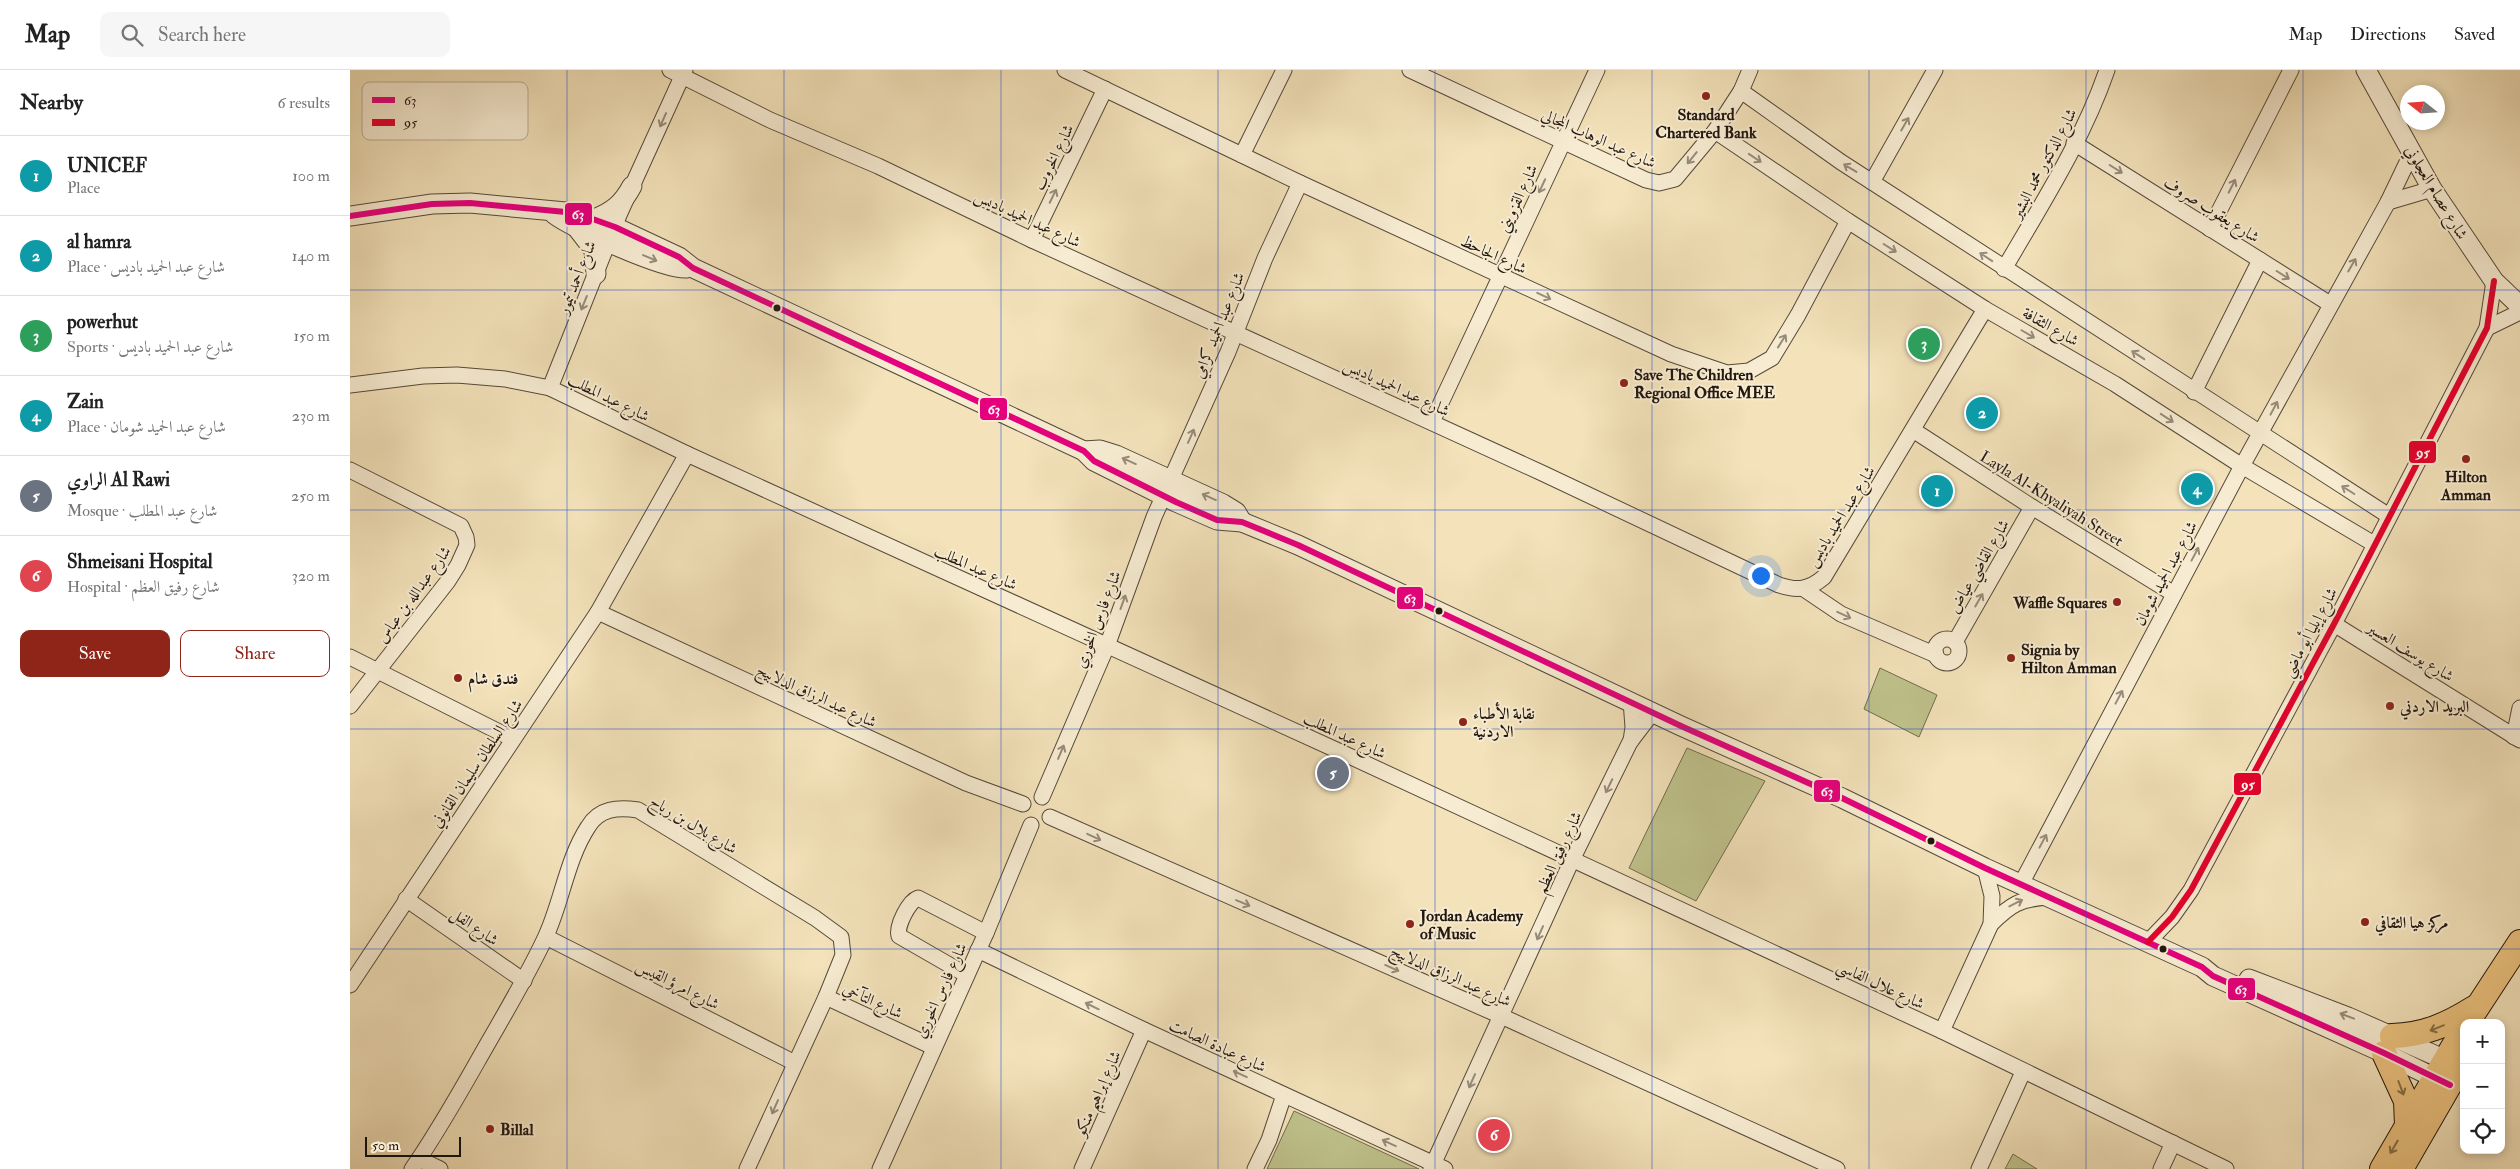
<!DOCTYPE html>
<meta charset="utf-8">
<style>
body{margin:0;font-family:"IM FELL Double Pica",Amiri,serif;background:#f6f6f6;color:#222}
.controls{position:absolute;right:15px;bottom:15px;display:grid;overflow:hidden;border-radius:10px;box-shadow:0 2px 8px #0003}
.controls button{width:45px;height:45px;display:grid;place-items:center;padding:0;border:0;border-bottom:1px solid #e0e0e0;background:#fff;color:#222;font:25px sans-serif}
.compass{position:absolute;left:2050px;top:15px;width:45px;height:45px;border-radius:50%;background:#fff;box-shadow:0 2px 8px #0003;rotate:287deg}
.scale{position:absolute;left:15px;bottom:12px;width:96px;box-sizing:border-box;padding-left:5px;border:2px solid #22170f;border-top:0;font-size:14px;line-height:18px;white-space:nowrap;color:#22170f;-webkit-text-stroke:4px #f7ecd2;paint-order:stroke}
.you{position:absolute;left:1410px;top:505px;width:18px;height:18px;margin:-12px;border:4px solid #fff;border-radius:50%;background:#1a73e8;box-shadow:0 0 0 8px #1a73e833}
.badge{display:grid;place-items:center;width:32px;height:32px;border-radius:50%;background:#8f2418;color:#fff;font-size:16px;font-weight:700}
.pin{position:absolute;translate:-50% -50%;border:2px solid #fff;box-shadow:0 1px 5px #0006}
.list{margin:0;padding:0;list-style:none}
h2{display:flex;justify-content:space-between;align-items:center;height:65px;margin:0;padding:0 20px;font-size:21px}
h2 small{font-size:16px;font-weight:400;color:#767676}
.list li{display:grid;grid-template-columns:32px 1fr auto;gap:15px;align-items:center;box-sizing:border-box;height:80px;padding:0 20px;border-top:1px solid #e0e0e0}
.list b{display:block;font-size:19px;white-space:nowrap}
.list p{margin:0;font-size:16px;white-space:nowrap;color:#767676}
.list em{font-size:16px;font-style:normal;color:#767676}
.actions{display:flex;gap:10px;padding:15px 20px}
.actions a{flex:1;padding:11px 0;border:1px solid #8f2418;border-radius:10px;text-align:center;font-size:18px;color:#8f2418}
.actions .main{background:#8f2418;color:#fff}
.icon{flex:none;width:28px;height:28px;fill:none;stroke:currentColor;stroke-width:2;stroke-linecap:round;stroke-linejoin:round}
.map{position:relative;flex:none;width:2170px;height:1099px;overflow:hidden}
header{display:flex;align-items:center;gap:30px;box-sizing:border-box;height:70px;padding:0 25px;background:#fff;border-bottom:1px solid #e0e0e0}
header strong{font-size:24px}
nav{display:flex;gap:28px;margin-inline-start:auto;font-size:18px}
.search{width:350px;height:45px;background:#f6f6f6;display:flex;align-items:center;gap:12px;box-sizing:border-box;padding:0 18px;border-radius:10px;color:#767676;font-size:19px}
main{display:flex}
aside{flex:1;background:#fff}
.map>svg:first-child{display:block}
</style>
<header>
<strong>Map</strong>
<div class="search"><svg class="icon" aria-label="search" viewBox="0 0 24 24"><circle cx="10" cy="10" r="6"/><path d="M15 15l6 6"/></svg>Search here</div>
<nav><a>Map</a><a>Directions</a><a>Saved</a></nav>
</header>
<main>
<aside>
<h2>Nearby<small>6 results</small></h2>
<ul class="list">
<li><span class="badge" style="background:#0f9aa8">1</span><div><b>UNICEF</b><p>Place</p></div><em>100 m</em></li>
<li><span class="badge" style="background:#0f9aa8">2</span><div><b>al hamra</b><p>Place · شارع عبد الحميد باديس</p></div><em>140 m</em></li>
<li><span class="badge" style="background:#2e9e5b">3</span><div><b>powerhut</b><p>Sports · شارع عبد الحميد باديس</p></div><em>150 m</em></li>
<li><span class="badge" style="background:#0f9aa8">4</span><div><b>Zain</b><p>Place · شارع عبد الحميد شومان</p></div><em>230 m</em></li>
<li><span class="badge" style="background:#6b7280">5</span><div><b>الراوي Al Rawi</b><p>Mosque · شارع عبد المطلب</p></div><em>250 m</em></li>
<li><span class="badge" style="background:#e0444e">6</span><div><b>Shmeisani Hospital</b><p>Hospital · شارع رفيق العظم</p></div><em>320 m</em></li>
</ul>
<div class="actions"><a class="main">Save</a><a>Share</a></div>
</aside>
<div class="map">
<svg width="2170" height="1099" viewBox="0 0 2170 1099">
<rect width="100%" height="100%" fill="#f3e2ba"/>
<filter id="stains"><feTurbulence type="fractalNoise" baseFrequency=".004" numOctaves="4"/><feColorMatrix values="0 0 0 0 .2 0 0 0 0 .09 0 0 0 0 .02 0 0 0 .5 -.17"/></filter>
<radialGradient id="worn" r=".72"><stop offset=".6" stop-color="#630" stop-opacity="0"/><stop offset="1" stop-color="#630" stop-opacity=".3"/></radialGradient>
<!-- green -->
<g fill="#bfc28c" stroke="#706c4e">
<path d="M1530 598 1587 625 1569 667 1514 639Z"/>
<path d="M1337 678 1415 711 1346 831 1279 798Z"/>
<path d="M944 1041 1069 1099H917Z"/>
<path d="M1663 1084 1687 1099H1655Z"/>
</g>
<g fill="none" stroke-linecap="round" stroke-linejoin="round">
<!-- minor casing -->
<g stroke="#564a3a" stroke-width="17">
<g id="minor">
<path d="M320 0 420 50 528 96 682 170 1192 403 1429 515C1447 521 1459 520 1474 507L1635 239"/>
<path d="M715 0 950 113 1321 284 1377 303 1399 301 1422 288 1448 245 1498 151"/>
<path d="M1060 0 1296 110 1309 113 1325 109 1365 61 1391 21 1400 0"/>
<path d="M1391 21 1491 92 2039 446"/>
<path d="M1365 61 1498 151 1635 239 1765 314 1892 396 2024 474"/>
<path d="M1724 73 1980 234"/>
<path d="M892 85 934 0"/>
<path d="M1522 112 1585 0"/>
<path d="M2038 132 2082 119"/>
<path d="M1860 159 1941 0"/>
<path d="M682 170 755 19"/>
<path d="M1654 199C1691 135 1733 70 1757 0"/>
<path d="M2137 258 2170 242"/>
<path d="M0 315 73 306 107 305 155 309 200 318 337 384 982 678 1592 961 1876 1099"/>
<path d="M200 318 269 145 335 0"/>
<path d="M1844 322 1910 190"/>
<path d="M1082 352 1247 0"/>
<path d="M1563 360 1682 437 1824 524"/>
<path d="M0 400 111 456 116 467 117 475 108 495 98 511 0 636"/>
<path d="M1454 519 1491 544 1586 585"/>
<path d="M248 542 616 713 673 734"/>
<path d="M1984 554 2170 670"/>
<circle cx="1597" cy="581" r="12"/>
<path d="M1605 572 1682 437"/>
<path d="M0 587 163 669"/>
<path d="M1281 631 1283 657 1281 671"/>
<path d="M2164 667 2170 638"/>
<path d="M692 727 757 576 804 447 878 282 915 188 950 113"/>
<path d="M700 747 1151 946 1487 1099"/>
<path d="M1671 814 1892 396 2038 132 2062 82"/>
<path d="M56 829 174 911"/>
<path d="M1641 854C1661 834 1670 829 1698 827"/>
<path d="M196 867 445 993"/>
<path d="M1798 872 1822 847 1841 820 1984 554 2137 258 2144 211"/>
<path d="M628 880 794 960 1095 1099"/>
<path d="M615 904 549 866C546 856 559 831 568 828L636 863"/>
<path d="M0 915 248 542 337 384"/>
<path d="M476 927 583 977"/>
<path d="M1592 961 1641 854 1642 826 1635 798"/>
<path d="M69 1089 90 1099"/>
<path d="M62 1099C90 1059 114 1015 138 973 158 938 179 903 196 866 212 831 217 789 238 757 249 738 268 737 288 740L465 848 491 867 493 885 476 927 397 1099"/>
<path d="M530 1099 636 863 681 755"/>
<path d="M732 1099 794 960"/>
<path d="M905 1099 919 1070 934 1025"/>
<path d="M1081 1099 1222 790 1280 672 1303 642"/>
<path d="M1629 1099 1673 1002"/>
<path d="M1811 1099 1823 1073"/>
</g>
</g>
<!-- tertiary casing -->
<g stroke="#564a3a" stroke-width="21">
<g id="tertiary">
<path d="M2016 0 2082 119 2117 171 2144 211 2170 236"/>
<path d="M204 144C223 158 315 200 337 198"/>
<path d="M0 146 82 134 120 133 226 143 265 157 329 187 343 198 734 381 744 391 826 432 867 450 892 452 948 475 1331 656 1492 728 1635 798 1852 897 1863 906 2034 983 2097 1014"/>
<path d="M244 149C263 142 273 133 282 116"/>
<path d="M227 158 244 180 246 204"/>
<path d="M734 381 750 380 766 385 873 434 886 442 892 452"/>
<path d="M1899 909 1998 947 2107 995"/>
</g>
</g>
<!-- primary casing -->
<g stroke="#22170f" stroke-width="26">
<g id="primary">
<path d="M2117 953 2170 872"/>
<path d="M2042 966C2074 965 2097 955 2124 938"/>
<path d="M2034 983 2056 1031 2057 1055"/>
<path d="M2032 1099 2114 958"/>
<path d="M2051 1099 2114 990"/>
</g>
</g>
<!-- minor -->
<use href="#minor" stroke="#f7ecd2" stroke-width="15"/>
<!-- tertiary -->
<use href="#tertiary" stroke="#f7ecd2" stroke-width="19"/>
<!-- primary -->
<use href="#primary" stroke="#eac17d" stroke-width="24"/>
<!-- bus-1 casing -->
<g stroke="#f7ecd2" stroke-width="10">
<path id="bus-1" d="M0 146 82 134 120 133 226 143 265 157 329 187 343 198 734 381 744 391 826 432 867 450 892 452 948 475 1331 656 1492 728 1635 798 1852 897 1863 906 2034 983 2100 1015"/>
</g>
<!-- bus-2 casing -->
<g stroke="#f7ecd2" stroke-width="10">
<path id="bus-2" d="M1798 872 1822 847 1841 820 1984 554 2137 258 2144 211"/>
</g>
<!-- bus-1 -->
<use href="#bus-1" stroke="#e5007d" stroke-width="6"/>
<!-- bus-2 -->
<use href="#bus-2" stroke="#e4002b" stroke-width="6"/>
</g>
<!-- one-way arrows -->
<defs><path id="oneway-shaft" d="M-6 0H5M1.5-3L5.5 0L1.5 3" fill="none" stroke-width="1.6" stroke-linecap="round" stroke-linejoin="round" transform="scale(1.25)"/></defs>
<g stroke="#978c7a">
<use href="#oneway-shaft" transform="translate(313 50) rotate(114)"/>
<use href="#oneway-shaft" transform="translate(1555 54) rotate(-60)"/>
<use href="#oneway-shaft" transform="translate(1342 88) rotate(129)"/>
<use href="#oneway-shaft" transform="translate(1405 88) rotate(34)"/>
<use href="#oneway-shaft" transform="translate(1500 98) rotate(-149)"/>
<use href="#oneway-shaft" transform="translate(1766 99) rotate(32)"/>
<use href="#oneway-shaft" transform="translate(1192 116) rotate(115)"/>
<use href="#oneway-shaft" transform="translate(1882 116) rotate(-63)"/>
<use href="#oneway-shaft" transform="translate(703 126) rotate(-64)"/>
<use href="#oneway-shaft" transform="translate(1540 178) rotate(32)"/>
<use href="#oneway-shaft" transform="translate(1636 187) rotate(-146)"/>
<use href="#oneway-shaft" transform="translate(300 188) rotate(23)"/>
<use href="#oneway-shaft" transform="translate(2002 195) rotate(-60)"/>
<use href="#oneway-shaft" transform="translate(1933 205) rotate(32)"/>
<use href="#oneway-shaft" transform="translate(1194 226) rotate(25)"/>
<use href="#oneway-shaft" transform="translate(234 233) rotate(112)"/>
<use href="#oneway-shaft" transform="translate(1678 264) rotate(30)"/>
<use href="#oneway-shaft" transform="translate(1432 271) rotate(-58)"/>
<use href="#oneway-shaft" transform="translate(1788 285) rotate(-147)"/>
<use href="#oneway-shaft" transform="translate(1924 338) rotate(-62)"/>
<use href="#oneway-shaft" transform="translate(1817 348) rotate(33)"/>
<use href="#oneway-shaft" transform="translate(841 366) rotate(-66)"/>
<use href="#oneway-shaft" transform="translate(779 391) rotate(-156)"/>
<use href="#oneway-shaft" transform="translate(1998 420) rotate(-148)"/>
<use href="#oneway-shaft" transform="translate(859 427) rotate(-156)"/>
<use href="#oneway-shaft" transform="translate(1845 484) rotate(-62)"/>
<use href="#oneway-shaft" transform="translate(1629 530) rotate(-60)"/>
<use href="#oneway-shaft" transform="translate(773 532) rotate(-70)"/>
<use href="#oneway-shaft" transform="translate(1494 545) rotate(25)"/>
<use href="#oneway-shaft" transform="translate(1769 627) rotate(-62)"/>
<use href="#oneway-shaft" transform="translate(711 682) rotate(-67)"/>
<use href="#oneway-shaft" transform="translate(1259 716) rotate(116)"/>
<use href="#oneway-shaft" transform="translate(744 767) rotate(25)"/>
<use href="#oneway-shaft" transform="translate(1693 771) rotate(-62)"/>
<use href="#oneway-shaft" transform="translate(893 833) rotate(23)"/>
<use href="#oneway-shaft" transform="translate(1666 833) rotate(-27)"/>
<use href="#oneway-shaft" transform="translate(1190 863) rotate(114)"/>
<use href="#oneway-shaft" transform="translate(1042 898) rotate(24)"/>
<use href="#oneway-shaft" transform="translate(742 936) rotate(-154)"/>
<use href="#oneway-shaft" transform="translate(1997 946) rotate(-159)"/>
<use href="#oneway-shaft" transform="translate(890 1004) rotate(-155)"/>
<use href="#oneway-shaft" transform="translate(1122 1011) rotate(114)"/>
<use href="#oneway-shaft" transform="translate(425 1037) rotate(114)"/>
<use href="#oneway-shaft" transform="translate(1039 1073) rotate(-155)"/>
</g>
<g stroke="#866c46">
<use href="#oneway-shaft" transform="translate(2087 958) rotate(158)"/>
<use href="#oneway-shaft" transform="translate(2051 1018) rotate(69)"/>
<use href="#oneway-shaft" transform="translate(2044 1077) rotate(120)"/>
</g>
<!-- grid -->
<path fill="none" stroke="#1d4ed8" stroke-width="1" stroke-opacity="0.55" d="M217 0V1099M434 0V1099M651 0V1099M868 0V1099M1085 0V1099M1302 0V1099M1519 0V1099M1736 0V1099M1953 0V1099M0 220H2170M0 440H2170M0 659H2170M0 879H2170"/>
<!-- markers -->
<g fill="#8f2418" stroke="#f7ecd2" stroke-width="2">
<circle cx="1356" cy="26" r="5"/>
<circle cx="1274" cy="313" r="5"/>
<circle cx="2116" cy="389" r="5"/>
<circle cx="1767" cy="532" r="5"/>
<circle cx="1661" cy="588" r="5"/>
<circle cx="108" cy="608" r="5"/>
<circle cx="2040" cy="636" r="5"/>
<circle cx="1113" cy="652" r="5"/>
<circle cx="2015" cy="852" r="5"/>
<circle cx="1060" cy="854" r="5"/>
<circle cx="140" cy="1059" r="5"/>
</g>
<g fill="#22170f" stroke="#f7ecd2" stroke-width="2">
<circle cx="427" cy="238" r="4.5"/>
<circle cx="1089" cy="541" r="4.5"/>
<circle cx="1581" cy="771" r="4.5"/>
<circle cx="1813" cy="879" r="4.5"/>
</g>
<g text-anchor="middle" stroke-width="4" stroke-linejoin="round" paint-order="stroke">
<!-- poi labels -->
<g font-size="16" font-weight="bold" fill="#22170f" stroke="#f7ecd2" text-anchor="start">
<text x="1356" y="50" text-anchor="middle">Standard<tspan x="1356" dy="18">Chartered Bank</tspan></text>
<text x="1284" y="310">Save The Children<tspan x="1284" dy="18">Regional Office MEE</tspan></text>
<text x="2116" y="412" text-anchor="middle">Hilton<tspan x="2116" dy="18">Amman</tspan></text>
<text x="1757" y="538" text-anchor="end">Waffle Squares</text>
<text x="1671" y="585">Signia by<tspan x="1671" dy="18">Hilton Amman</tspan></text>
<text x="118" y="614">فندق شام</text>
<text x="2050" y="642">البريد الاردني</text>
<text x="1123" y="649">نقابة الأطباء<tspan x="1123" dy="18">الاردنية</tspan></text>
<text x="1070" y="851">Jordan Academy<tspan x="1070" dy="18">of Music</tspan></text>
<text x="2025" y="858">مركز هيا الثقافي</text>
<text x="150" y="1065">Billal</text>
</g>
<!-- street labels -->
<g font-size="16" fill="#22170f" stroke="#f7ecd2">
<text transform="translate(1249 68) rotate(24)" y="6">شارع عبد الوهاب المجالي</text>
<text transform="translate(703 87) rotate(-64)" y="6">شارع الخروب</text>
<text transform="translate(1693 93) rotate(-62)" y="6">شارع الدكتور محمد البشير</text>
<text transform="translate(2087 122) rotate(59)" y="6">شارع عصام العجلوني</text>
<text transform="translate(1167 128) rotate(-65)" y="6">شارع القزويني</text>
<text transform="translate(1862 139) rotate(32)" y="6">شارع يعقوب صروف</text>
<text transform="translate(678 148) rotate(25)" y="6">شارع عبد الحميد باديس</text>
<text transform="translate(1144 184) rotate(25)" y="6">شارع الجاحظ</text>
<text transform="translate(226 207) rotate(-68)" y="6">شارع أحمد تيمور</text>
<text transform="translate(868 255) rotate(-68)" y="6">شارع عبد الحميد كرامي</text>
<text transform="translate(1701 256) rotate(30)" y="6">شارع الثقافة</text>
<text transform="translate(1047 317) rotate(25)" y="6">شارع عبد الحميد باديس</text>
<text transform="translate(259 327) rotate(26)" y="6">شارع عبد المطلب</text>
<text transform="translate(1702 428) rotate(32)" y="6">Layla Al-Khyaliyah Street</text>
<text transform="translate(1490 446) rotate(-58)" y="6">شارع عبد الحميد باديس</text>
<text transform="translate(1628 496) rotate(-60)" y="6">شارع القاضي عياض</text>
<text transform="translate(626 497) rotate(24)" y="6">شارع عبد المطلب</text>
<text transform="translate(1815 503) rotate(-62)" y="6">شارع عبد الحميد شومان</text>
<text transform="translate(63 524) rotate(-54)" y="6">شارع عبدالله بن عباس</text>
<text transform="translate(747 549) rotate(-69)" y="6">شارع فارس الخوري</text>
<text transform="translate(1959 562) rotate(-62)" y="6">شارع إيليا أبو ماضي</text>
<text transform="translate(2061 581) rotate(32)" y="6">شارع يوسف العسير</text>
<text transform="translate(467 625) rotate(25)" y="6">شارع عبد الرزاق الدلابيح</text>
<text transform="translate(995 665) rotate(25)" y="6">شارع عبد المطلب</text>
<text transform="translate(126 693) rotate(-56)" y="6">شارع السلطان سليمان القانوني</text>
<text transform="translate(344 754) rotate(31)" y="6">شارع بلال بن رباح</text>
<text transform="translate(1208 782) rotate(-65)" y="6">شارع رفيق العظم</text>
<text transform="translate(125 856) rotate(35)" y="6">شارع الفل</text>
<text transform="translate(1101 905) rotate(24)" y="6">شارع عبد الرزاق الدلابيح</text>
<text transform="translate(328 914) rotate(27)" y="6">شارع امرؤ القيس</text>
<text transform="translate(1531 914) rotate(25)" y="6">شارع علال الفاسي</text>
<text transform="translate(590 920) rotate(-65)" y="6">شارع فارس الخوري</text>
<text transform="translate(523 930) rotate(25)" y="6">شارع التآخي</text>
<text transform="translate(868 975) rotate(25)" y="6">شارع عبادة الصامت</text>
<text transform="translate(747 1023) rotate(-66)" y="6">شارع إبراهيم منكو</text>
</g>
</g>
<!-- legend -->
<rect x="12" y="12" width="166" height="58" rx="8" fill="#f7ecd2" stroke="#b7ac98" stroke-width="1"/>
<rect x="22" y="27" width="23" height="6" fill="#e5007d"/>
<rect x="22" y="49" width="23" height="7" fill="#e4002b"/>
<g font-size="14" fill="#22170f">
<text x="54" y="35">63</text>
<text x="54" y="57">95</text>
</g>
<g stroke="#f7ecd2" stroke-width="2">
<rect x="214" y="132" width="29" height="24" rx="5" fill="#e5007d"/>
<rect x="629" y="327" width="29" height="24" rx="5" fill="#e5007d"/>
<rect x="2058" y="370" width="29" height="24" rx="5" fill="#e4002b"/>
<rect x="1046" y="516" width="28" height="24" rx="5" fill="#e5007d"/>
<rect x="1883" y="702" width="29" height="24" rx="5" fill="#e4002b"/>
<rect x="1463" y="709" width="28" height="24" rx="5" fill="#e5007d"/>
<rect x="1877" y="907" width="29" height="24" rx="5" fill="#e5007d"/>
</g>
<g font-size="14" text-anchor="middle" font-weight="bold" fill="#fff">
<text x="228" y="149">63</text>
<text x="644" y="344">63</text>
<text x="2073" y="387">95</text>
<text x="1060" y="533">63</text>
<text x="1898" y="719">95</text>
<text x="1477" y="726">63</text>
<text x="1891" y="924">63</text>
</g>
<rect width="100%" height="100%" filter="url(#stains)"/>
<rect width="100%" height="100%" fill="url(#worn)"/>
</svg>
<div class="controls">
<button>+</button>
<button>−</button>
<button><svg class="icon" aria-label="locate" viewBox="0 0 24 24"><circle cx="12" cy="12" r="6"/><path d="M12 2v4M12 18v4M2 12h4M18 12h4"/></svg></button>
</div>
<svg class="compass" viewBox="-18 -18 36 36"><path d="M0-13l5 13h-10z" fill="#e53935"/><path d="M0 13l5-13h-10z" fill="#767676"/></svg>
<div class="scale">50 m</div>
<div class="you"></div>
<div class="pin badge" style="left:1587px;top:421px;background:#0f9aa8">1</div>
<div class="pin badge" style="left:1632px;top:343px;background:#0f9aa8">2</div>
<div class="pin badge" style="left:1574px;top:274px;background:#2e9e5b">3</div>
<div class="pin badge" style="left:1847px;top:419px;background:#0f9aa8">4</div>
<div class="pin badge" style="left:983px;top:703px;background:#6b7280">5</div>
<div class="pin badge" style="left:1144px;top:1065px;background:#e0444e">6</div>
</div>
</main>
